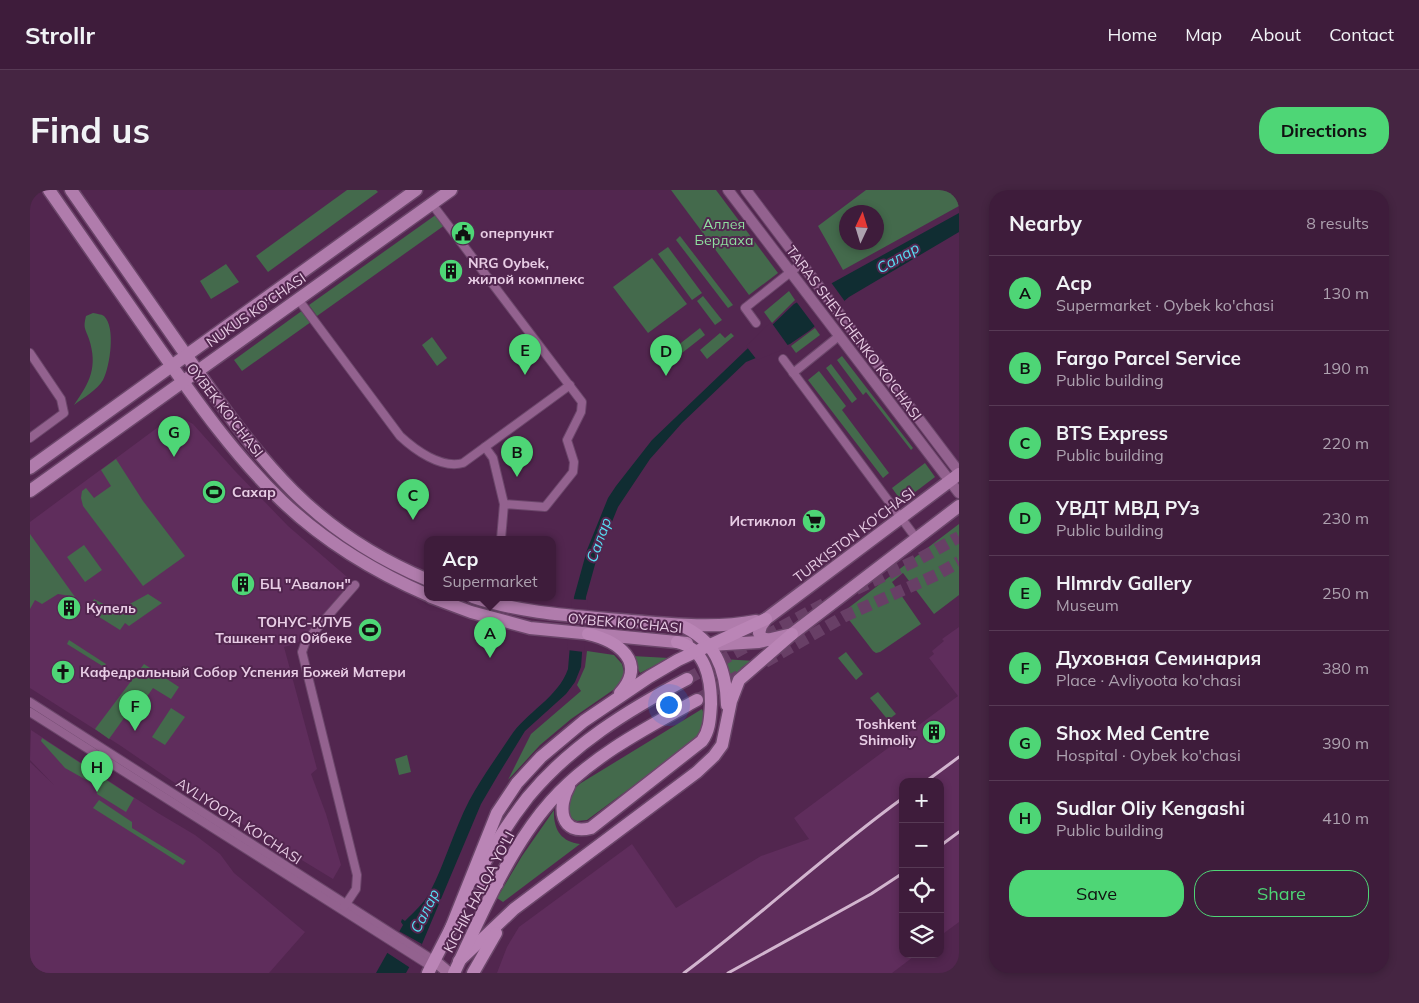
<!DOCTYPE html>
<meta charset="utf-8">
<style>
body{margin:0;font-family:Mulish,sans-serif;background:#452542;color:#f1f3f6}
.controls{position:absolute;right:15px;bottom:15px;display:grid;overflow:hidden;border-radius:10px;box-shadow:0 2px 8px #0003}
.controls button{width:45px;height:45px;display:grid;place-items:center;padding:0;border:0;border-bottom:1px solid #573a55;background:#3e1c3b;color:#f1f3f6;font:25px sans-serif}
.compass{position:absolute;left:809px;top:15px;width:45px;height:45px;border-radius:50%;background:#3e1c3b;box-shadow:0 2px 8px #0003;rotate:4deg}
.you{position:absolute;left:638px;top:514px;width:18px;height:18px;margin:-12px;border:4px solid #fff;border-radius:50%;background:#1a73e8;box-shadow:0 0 0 8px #1a73e833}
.badge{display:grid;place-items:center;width:32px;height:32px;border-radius:50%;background:#4ed676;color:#111;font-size:16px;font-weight:700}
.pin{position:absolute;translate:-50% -41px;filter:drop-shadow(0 1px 2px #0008)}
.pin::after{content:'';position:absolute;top:26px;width:18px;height:15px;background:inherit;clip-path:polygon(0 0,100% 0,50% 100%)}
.popup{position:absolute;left:394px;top:346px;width:132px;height:65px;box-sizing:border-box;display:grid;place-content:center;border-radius:10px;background:#3e1c3b;filter:drop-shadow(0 1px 4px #0005);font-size:16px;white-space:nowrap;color:#ada1af}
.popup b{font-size:19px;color:#f1f3f6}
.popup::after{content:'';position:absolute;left:50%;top:100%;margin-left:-10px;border:10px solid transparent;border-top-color:#3e1c3b}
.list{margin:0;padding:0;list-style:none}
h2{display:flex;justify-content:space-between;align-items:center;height:65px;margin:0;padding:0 20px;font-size:21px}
h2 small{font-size:16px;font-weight:400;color:#ada1af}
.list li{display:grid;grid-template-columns:32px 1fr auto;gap:15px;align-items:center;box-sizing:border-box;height:75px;padding:0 20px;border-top:1px solid #573a55}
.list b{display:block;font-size:19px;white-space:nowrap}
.list p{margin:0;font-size:16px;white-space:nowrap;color:#ada1af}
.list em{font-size:16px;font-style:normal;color:#ada1af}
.actions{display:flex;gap:10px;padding:15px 20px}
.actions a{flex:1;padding:11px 0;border:1px solid #4ed676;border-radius:20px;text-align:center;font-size:18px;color:#4ed676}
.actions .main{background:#4ed676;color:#111}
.icon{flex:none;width:28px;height:28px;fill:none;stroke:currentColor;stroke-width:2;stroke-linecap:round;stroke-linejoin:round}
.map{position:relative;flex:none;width:929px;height:783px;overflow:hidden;border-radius:20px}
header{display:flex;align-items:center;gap:30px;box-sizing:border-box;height:70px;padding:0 25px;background:#3e1c3b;border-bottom:1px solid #573a55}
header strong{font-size:24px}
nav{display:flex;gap:28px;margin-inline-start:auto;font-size:18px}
.intro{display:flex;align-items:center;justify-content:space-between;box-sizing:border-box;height:120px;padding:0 30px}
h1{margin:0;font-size:35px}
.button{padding:12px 22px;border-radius:20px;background:#4ed676;color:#111;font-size:18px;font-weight:700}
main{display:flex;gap:30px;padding:0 30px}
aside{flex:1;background:#3e1c3b;border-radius:20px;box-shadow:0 2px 8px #0003}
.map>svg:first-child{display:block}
</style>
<header>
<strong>Strollr</strong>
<nav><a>Home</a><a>Map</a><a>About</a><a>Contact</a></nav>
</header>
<div class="intro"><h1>Find us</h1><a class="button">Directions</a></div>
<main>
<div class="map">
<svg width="929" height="783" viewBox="0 0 929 783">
<rect width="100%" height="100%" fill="#52264f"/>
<!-- built -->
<g fill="#5f2d5c">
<path d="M150 227 163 234 205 281 258 336 324 393 280 445 265 454 254 457 287 579 281 584 296 624 311 675 303 689 142 591 91 556 0 498V332L135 232Z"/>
<path d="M929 437V732L910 746V592H873V764H887L862 783H467L477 757 489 737 602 654 646 718 731 666 779 649 764 628 928 506 899 468 904 464 902 461 914 451 912 449Z"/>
<path d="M1 540 128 623 165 645 190 664 204 683 275 742 239 783H0V572L24 595 0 570Z"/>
</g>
<!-- green -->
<g fill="#446a4c" fill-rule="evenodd">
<path d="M317 0H346L348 2 238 82 226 66Z"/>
<path d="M641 0H686L748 83 719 105Z"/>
<path d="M836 0H929V16L813 80 788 36ZM816 22H846V52H816Z"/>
<path d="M407 24 415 35 287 126 279 115Z"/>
<path d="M650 46 703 115 698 118 646 50Z"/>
<path d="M638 57 672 103 662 110 628 64Z"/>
<path d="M622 68 657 114 618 143 583 97Z"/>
<path d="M196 74 209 92 181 109 170 91Z"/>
<path d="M759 101 765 110 742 133 734 122Z"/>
<path d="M673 106 692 130 685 135 667 111Z"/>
<path d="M273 120 281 132 212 181 204 170Z"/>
<path d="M63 123C67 124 71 124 74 126 86 137 80 177 73 190 67 200 53 208 44 215 60 192 68 177 59 149 55 138 53 138 56 126Z"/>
<path d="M670 138 675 145 652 163 647 156Z"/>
<path d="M785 138 790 145 766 163 761 156Z"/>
<path d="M690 143 695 148 701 143 704 146 677 169 670 160Z"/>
<path d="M402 147 417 168 407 176 392 155Z"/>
<path d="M812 166 883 258 881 260 836 202 833 205 807 170Z"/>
<path d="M801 174 827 209 822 213 796 178Z"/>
<path d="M789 181 816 216 812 220 859 283 853 288 778 190Z"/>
<path d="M86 269 113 311 155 366 113 396 53 316 51 308 52 301 56 298 64 308 81 296 71 280Z"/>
<path d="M895 273 905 287 872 312 862 298Z"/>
<path d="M929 334V405L904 424 873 383 862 392 891 434 850 462 846 463 843 461 813 422Z"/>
<path d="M0 344 45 407 43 408 40 406 28 404 12 414 5 410 0 419Z"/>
<path d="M54 355 72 380 55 392 37 367Z"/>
<path d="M118 404 132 413 99 436 95 433 90 440 58 420 64 409 87 421Z"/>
<path d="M39 450 76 474 74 477 37 454Z"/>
<path d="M557 461 584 465 592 474 595 486 586 498 541 529 510 555 478 590 501 544 551 501 547 495 555 477Z"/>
<path d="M816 462 833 484 826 490 808 468Z"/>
<path d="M602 466 639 468 610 483Z"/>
<path d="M692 469 725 471 702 496Z"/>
<path d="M114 474 149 497 141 509 123 498 99 532 94 528 79 549 65 539Z"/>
<path d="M848 502 866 524 858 530 840 508Z"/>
<path d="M141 518 155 527 135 555 122 547Z"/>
<path d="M672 519C677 531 673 536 668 548L557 630 547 631 540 628 537 621 540 602 551 593Z"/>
<path d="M12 548 104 608 96 622 67 604V596L35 578 11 551Z"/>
<path d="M377 565 381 582 369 585 365 569Z"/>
<path d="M69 610 102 632V638L156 671 153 675 63 618Z"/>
<path d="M524 620C523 639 531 652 550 654L473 712 467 708 492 666Z"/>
</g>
<!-- water -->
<path fill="#102d32" d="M929 23V42L819 107 779 141 760 154 716 172 652 233 620 269 588 317 566 371 556 407 551 477 545 492 536 504 495 541 468 585 451 614 392 754 376 783H346L373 735 371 732 372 729 375 731C384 722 394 713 400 702 415 673 424 640 439 611 451 589 466 568 480 547 496 522 528 508 538 479L544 407 557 360 578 308 586 296 622 250 764 114Z"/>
<!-- pier -->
<g fill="#52264f">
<path d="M800 91 816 113 786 138 765 110Z"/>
<path d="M741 132 759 157 727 170 716 156Z"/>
<path d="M542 409 558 410 554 462 537 460Z"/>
<path d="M367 740 392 754 385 767 382 779 356 762Z"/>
</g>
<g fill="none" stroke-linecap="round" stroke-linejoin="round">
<!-- trunk-tunnel -->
<g stroke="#683f66" stroke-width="12" stroke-dasharray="12 6" stroke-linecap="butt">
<path d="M826 399 889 369 929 347"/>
<path d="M735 472 815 426 906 385 929 372"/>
<path d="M657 489 799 411"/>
<path d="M667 510 717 481"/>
</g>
<!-- minor casing -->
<g stroke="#6b466a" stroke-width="10">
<g id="minor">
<path d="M402 14 552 212 551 222 537 250 544 272 543 282 515 317 474 314 471 349"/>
<path d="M268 109 370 246C385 260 411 279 433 273L540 195"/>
<path d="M726 133 715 118 772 73"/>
<path d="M0 163 31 209 34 223 0 248"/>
<path d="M753 169 886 348"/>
<path d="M763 183 809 146"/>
<path d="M455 257 463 268 474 314"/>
<path d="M0 512 405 771"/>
<path d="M0 522 402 777"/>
<path d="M314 717 326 699 327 685 272 462 276 451 325 395"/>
</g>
</g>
<!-- tertiary casing -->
<g stroke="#6b466a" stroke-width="12">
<g id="tertiary">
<path d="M698 0 929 303"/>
<path d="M716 0 929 282"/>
</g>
</g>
<!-- secondary casing -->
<g stroke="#6b466a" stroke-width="14">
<path id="secondary" d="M405 771 419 783"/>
</g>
<!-- primary casing -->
<g stroke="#6b466a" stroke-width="15">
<g id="primary">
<path d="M19 0C56 53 92 105 129 158 167 212 205 266 252 311 294 351 345 382 398 405"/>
<path d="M41 0C76 51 112 101 147 152 182 202 220 258 263 301 301 339 348 369 398 390"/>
<path d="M0 278 386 0"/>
<path d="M0 301 421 0"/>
<path d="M401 407 441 422 500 438 657 453"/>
<path d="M443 407C494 424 547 426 601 431 642 434 685 439 726 431"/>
<path d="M740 450 732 448 729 443 731 436 736 429 929 284"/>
<path d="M680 455 729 452 762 444 929 316"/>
</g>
</g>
<!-- trunk casing -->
<g stroke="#6b466a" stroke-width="15">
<g id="trunk">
<path d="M650 435C685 450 696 478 697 515"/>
<path d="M558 444C588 451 618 472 590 503"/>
<path d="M539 596C527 617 530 646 561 638L672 551C680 540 680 528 681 514 681 488 676 459 647 452"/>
<path d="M450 681C464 655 480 630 498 607 541 555 598 520 657 489"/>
<path d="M448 684C448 696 457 702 467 694"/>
<path d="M419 743 467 623 487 593 511 567 554 531 619 487 648 470 736 429"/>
<path d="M429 771 484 719 667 582 684 566 692 555 701 511 709 490 762 444"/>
<path d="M398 783 422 736"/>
<path d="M424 783C451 726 479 658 521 611 560 567 616 538 667 510"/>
<path d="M443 783 466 743"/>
</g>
</g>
<!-- minor -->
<use href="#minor" stroke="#93628f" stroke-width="8"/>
<!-- tertiary -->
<use href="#tertiary" stroke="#93628f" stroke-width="10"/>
<!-- secondary -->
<use href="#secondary" stroke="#a26f9d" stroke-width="11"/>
<!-- primary -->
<use href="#primary" stroke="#b07cac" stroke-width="12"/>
<!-- trunk -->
<use href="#trunk" stroke="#ba85b6" stroke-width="12"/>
<!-- rail -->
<g stroke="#d2b5cf" stroke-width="3">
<path d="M895 592 929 567"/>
<path d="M910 656 929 642"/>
<path d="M654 783C729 727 797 663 873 608"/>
<path d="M698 783 841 704 873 683"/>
</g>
</g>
<!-- icons -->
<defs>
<g id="civic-disc" transform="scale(1.25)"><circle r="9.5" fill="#4ed676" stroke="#52264f"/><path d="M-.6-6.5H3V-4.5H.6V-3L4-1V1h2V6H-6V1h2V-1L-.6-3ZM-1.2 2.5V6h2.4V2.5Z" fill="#111"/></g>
<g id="building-disc" transform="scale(1.25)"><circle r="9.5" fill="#4ed676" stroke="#52264f"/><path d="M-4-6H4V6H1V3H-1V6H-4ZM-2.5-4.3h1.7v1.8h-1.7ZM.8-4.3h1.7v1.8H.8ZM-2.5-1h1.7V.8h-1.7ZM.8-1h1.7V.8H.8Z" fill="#111"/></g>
<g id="stadium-disc" transform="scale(1.25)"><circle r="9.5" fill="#4ed676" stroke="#52264f"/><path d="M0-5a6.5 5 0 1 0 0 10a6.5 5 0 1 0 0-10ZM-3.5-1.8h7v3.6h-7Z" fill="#111"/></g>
<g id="supermarket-disc" transform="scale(1.25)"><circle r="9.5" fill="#4ed676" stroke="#52264f"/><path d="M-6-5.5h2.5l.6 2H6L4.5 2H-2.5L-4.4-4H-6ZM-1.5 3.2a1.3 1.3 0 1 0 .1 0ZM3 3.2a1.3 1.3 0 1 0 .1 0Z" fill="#111"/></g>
<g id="church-disc" transform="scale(1.25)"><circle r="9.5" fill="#4ed676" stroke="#52264f"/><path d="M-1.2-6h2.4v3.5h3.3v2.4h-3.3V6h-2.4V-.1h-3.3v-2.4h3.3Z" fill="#111"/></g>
</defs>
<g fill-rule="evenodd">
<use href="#civic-disc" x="433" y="43"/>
<use href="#building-disc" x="421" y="81"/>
<use href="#stadium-disc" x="184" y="302"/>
<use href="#supermarket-disc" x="784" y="331"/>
<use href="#building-disc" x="213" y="394"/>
<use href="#building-disc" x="39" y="418"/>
<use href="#stadium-disc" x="340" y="440"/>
<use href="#church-disc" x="33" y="482"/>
<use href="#building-disc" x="904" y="542"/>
</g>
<g text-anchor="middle" stroke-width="4" stroke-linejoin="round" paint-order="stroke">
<!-- park labels -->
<g font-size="14" fill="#8fdf9f" stroke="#52264f">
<text x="694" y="39">Аллея<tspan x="694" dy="16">Бердаха</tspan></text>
</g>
<!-- poi labels -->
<g font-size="14" font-weight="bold" fill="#e8cde5" stroke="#52264f" text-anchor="start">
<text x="450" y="48">оперпункт</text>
<text x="438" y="78">NRG Oybek,<tspan x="438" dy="16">жилой комплекс</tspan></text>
<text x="202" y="307">Сахар</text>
<text x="766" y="336" text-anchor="end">Истиклол</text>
<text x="230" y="399">БЦ "Авалон"</text>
<text x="56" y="423">Купель</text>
<text x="322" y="437" text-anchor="end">ТОНУС-КЛУБ<tspan x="322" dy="16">Ташкент на Ойбеке</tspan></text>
<text x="50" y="487">Кафедральный Собор Успения Божeй Матери</text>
<text x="886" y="539" text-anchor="end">Toshkent<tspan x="886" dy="16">Shimoliy</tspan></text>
</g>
<!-- street labels -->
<g font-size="14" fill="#e8cde5" stroke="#52264f">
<text transform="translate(226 120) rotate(-35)" y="5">NUKUS KO'CHASI</text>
<text transform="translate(824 143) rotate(53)" y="5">TARAS SHEVCHENKO KO'CHASI</text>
<text transform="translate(195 220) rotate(52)" y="5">OYBEK KO'CHASI</text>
<text transform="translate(824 345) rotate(-37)" y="5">TURKISTON KO'CHASI</text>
<text transform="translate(595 433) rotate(5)" y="5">OYBEK KO'CHASI</text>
<text transform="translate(209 631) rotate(33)" y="5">AVLIYOOTA KO'CHASI</text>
<text transform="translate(449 702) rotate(-62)" y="5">KICHIK HALQA YO'LI</text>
</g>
<!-- water labels -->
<g font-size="15" font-style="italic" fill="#57def3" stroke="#52264f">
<text transform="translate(868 68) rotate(-30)" y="5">Салар</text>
<text transform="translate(569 350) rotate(-70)" y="5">Салар</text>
<text transform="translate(395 721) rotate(-64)" y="5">Салар</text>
</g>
</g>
</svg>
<div class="controls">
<button>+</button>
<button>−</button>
<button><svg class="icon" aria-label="locate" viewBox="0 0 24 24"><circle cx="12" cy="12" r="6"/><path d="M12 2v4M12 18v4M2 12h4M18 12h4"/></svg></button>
<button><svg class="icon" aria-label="layers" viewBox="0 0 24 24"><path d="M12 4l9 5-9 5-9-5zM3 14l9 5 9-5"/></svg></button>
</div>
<svg class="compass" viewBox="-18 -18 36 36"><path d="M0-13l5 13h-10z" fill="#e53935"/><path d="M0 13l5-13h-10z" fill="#ada1af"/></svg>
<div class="you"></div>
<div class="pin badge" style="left:460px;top:468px">A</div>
<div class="popup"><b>Аср</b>Supermarket</div>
<div class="pin badge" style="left:487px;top:287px">B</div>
<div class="pin badge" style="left:383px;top:330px">C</div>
<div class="pin badge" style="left:636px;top:186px">D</div>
<div class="pin badge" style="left:495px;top:185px">E</div>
<div class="pin badge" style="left:105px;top:541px">F</div>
<div class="pin badge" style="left:144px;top:267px">G</div>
<div class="pin badge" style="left:67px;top:602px">H</div>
</div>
<aside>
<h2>Nearby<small>8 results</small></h2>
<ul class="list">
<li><span class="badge">A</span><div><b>Аср</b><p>Supermarket · Oybek ko'chasi</p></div><em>130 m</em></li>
<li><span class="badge">B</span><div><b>Fargo Parcel Service</b><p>Public building</p></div><em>190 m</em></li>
<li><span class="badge">C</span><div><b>BTS Express</b><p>Public building</p></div><em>220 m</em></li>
<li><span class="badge">D</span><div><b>УВДТ МВД РУз</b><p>Public building</p></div><em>230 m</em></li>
<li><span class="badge">E</span><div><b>Hlmrdv Gallery</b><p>Museum</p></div><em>250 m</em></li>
<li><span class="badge">F</span><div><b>Духовная Семинария</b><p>Place · Avliyoota ko'chasi</p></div><em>380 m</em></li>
<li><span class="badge">G</span><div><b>Shox Med Centre</b><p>Hospital · Oybek ko'chasi</p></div><em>390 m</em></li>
<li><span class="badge">H</span><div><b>Sudlar Oliy Kengashi</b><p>Public building</p></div><em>410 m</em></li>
</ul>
<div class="actions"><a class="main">Save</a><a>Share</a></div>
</aside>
</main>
